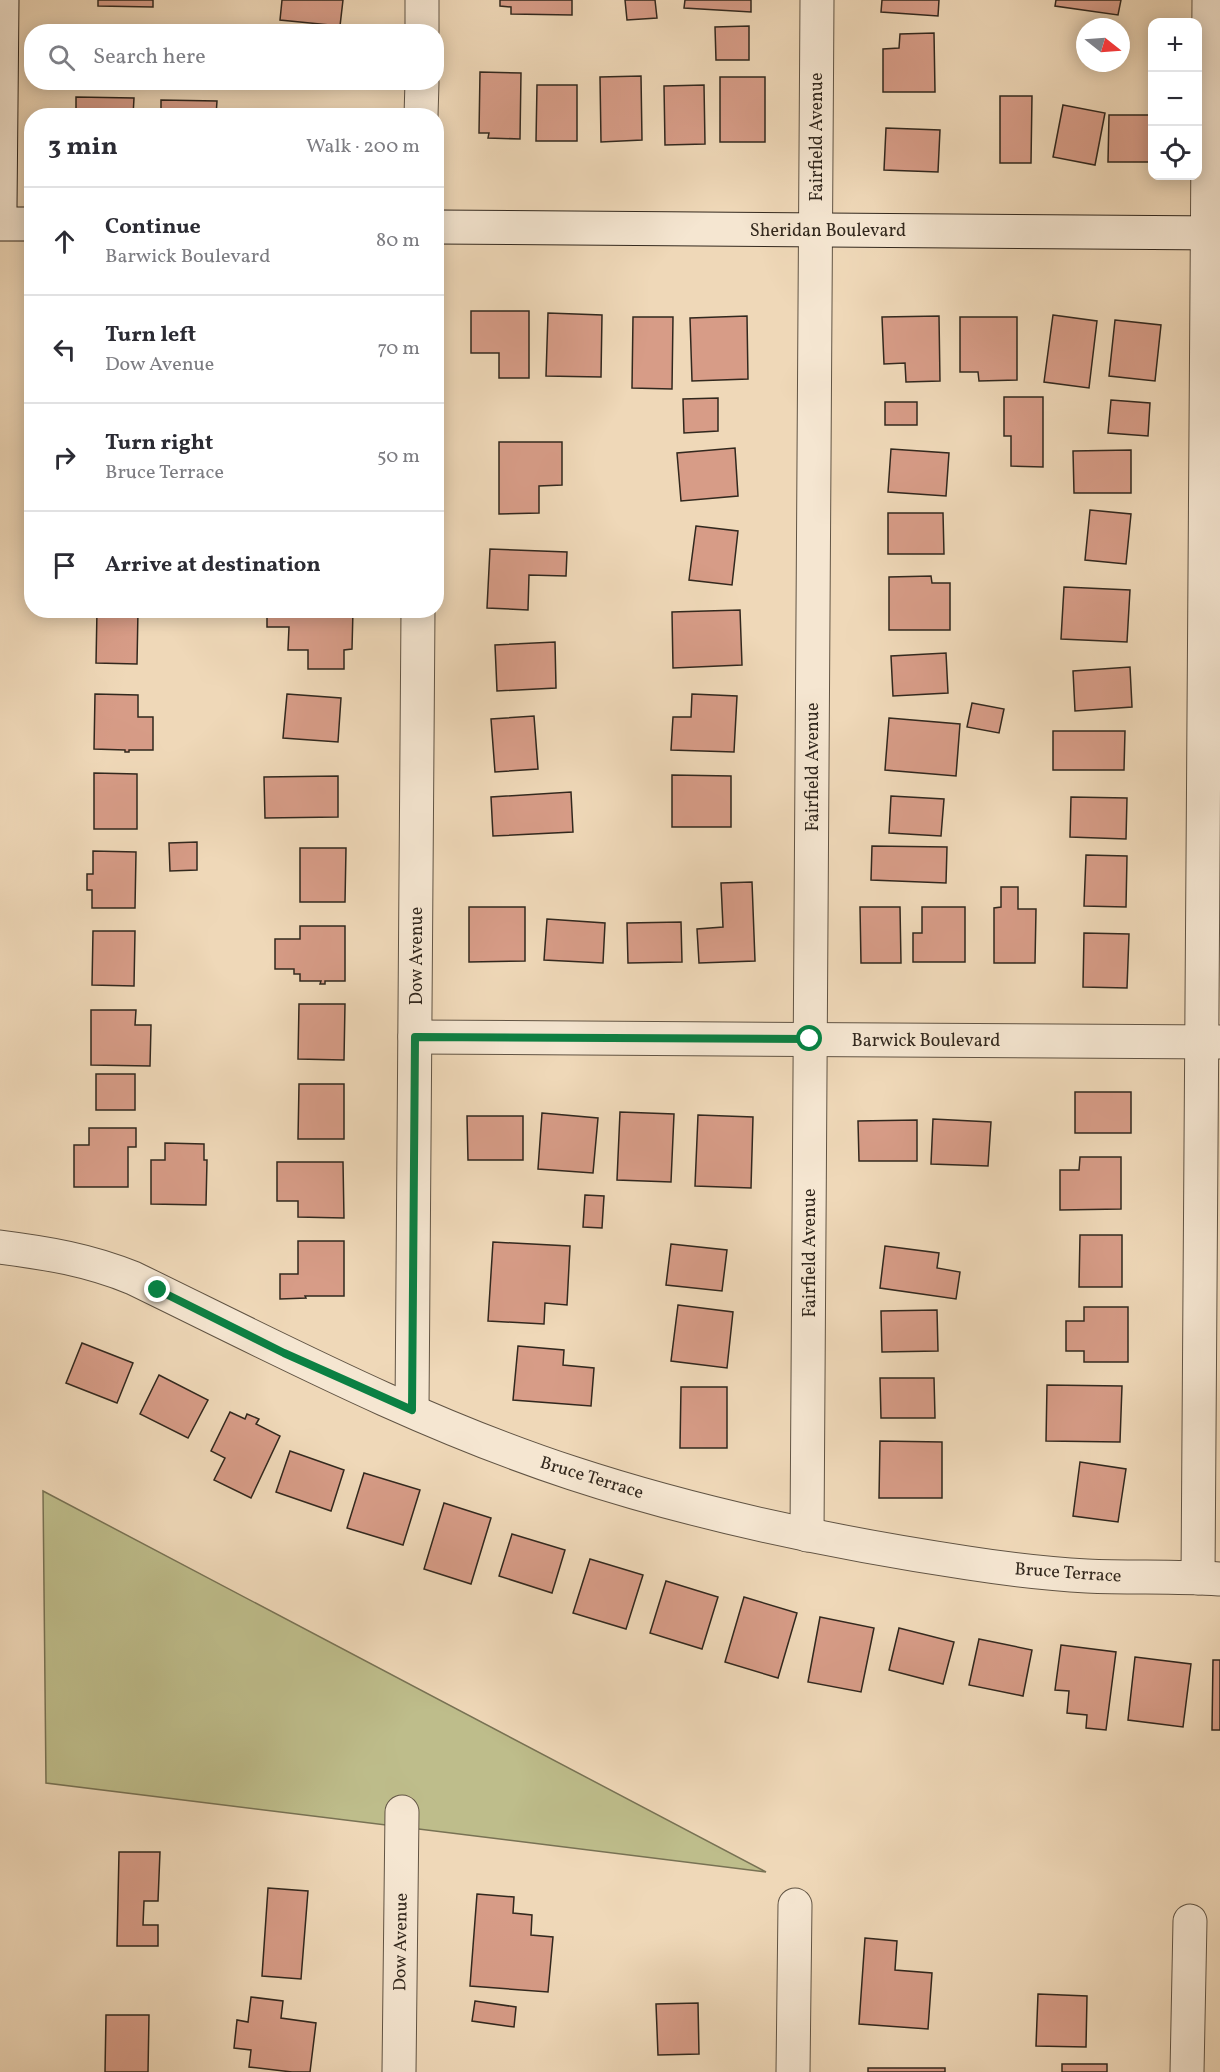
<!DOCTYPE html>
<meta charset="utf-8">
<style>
body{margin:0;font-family:Vollkorn,serif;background:#f7f7f7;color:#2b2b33}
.controls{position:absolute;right:18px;top:18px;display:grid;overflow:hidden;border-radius:12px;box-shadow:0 3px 15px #0003}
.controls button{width:54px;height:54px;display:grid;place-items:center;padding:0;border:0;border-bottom:2px solid #e1e1e2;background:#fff;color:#2b2b33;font:30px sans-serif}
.compass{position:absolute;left:1076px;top:18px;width:54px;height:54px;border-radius:50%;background:#fff;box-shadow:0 3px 15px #0003;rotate:107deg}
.stop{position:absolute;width:18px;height:18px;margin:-14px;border:4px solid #0b8043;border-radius:50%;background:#fff}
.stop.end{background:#0b8043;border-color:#fff;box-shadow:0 2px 6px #0008}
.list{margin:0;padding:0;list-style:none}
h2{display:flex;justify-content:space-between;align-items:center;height:78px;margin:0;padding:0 24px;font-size:26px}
h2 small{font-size:20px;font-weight:400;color:#7c7c81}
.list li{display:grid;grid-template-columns:39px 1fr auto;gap:18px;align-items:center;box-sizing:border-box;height:108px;padding:0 24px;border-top:2px solid #e1e1e2}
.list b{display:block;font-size:22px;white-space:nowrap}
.list p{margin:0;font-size:20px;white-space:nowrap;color:#7c7c81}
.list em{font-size:20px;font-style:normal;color:#7c7c81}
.icon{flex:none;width:33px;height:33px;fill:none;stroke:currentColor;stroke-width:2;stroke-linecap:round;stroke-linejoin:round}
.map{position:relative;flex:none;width:1220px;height:2072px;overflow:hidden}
.search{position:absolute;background:#fff;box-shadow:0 3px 15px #0003;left:24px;top:24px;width:420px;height:66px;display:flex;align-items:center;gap:15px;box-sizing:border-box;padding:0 21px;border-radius:24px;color:#7c7c81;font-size:22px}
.panel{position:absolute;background:#fff;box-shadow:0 3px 15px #0003;left:24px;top:108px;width:420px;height:510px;border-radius:24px}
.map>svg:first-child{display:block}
</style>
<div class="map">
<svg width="1220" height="2072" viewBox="0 0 1220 2072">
<rect width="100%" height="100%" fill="#efd8b8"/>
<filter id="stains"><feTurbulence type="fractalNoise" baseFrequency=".00333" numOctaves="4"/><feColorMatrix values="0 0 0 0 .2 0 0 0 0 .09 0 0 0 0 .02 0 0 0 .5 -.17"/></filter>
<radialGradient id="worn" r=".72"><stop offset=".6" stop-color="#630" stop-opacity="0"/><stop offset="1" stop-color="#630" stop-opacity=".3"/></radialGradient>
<!-- green -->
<path fill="#bebd8b" stroke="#787254" stroke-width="1.5" d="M43 1491 766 1872 46 1783Z"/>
<!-- building -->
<g fill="#d79c87" stroke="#32281e" stroke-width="1.5">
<path d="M98 0H153V7L98 6Z"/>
<path d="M282 0H343L340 26 280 20Z"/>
<path d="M500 0H572V15L511 14V7L500 6Z"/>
<path d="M625 0H655L657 18 627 20Z"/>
<path d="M685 0H751V12L684 8Z"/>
<path d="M882 0H939L938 16 881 12Z"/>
<path d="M1056 0H1121L1118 15 1055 6Z"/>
<path d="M749 26V60H716L715 27Z"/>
<path d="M934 33 935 92H883V49L899 48 900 34Z"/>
<path d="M480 72 521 73 520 139 488 138 489 133H479Z"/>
<path d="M641 76 642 140 601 142 600 77Z"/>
<rect x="720" y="77" width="45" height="65"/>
<path d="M276 82H339V85L276 86Z"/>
<path d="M537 85H577V141H536Z"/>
<path d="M704 85 705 144 665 145 664 86Z"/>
<path d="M1000 96H1032L1031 163H1000Z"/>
<path d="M76 97 134 98 133 116H76Z"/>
<path d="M161 100 217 101 216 116H161Z"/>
<path d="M1063 105 1105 113 1095 165 1053 157Z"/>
<path d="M1109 115H1151V162H1108Z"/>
<path d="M886 128 940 130 938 172 884 170Z"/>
<path d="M471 311H529V378H499V353H471Z"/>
<path d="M548 313 602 315 601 377 546 376Z"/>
<path d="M1053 315 1097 321 1089 388 1044 382Z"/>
<path d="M747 316 748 379 692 381 690 318Z"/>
<path d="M939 316 940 381 906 382 905 363 884 364 882 317Z"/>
<path d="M633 317H673L672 389 632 388Z"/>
<path d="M960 317H1017V380L979 381 978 372H960Z"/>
<path d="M1115 320 1161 325 1155 381 1109 376Z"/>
<path d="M1004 397H1043V467L1011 466V436H1004Z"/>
<path d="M718 398V431L684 433 683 399Z"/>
<path d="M1111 400 1150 403 1148 436 1108 433Z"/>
<rect x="885" y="402" width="32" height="23"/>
<path d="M499 442H562V485L539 486V513L499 514Z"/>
<path d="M735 448 738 496 681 501 677 453Z"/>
<path d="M891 449 949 453 946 496 888 492Z"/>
<path d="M1131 450V493H1074L1073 451Z"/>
<path d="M1090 510 1131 514 1126 564 1085 560Z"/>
<path d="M888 513H943L944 554H888Z"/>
<path d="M696 526 738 531 732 585 689 580Z"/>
<path d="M490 549 567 552 566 576 529 575 528 610 487 608Z"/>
<path d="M931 576 932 583H950V630H889V577Z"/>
<path d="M1064 587 1130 590 1127 642 1061 639Z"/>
<path d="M97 610H138L137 664 96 663Z"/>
<path d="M267 610H353L352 649 344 650V669H308V650H288L289 627H267Z"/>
<path d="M740 610 742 665 673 668 672 612Z"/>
<path d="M555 642 556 688 497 691 495 645Z"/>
<path d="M946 653 948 693 893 696 891 656Z"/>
<path d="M1130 667 1132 707 1075 711 1073 671Z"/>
<path d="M95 694 138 695V717H153V750H129V752H125V750L94 749Z"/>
<path d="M287 694 341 698 338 742 283 738Z"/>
<path d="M692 694 737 696 734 752 671 750 673 717H691Z"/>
<path d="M972 703 1004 709 999 733 967 727Z"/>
<path d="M534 716 538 769 495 772 491 719Z"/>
<path d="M889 718 960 724 956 776 885 770Z"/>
<path d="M1053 731H1125L1124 770H1053Z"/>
<path d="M94 773 137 774V829H94Z"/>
<path d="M672 775 731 776V827H672Z"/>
<path d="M338 776V817L265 818 264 777Z"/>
<path d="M571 792 573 832 493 836 491 797Z"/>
<path d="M891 796 944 799 941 836 889 833Z"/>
<path d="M1071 797 1127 798 1126 839 1070 837Z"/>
<path d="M197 842V870L170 871 169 843Z"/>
<path d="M872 846 947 847 946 883 871 880Z"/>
<path d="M300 848H346L345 902H300Z"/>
<path d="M93 851 136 852 135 908H92V890H87V874H93Z"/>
<path d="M1086 855 1127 856 1126 907 1084 906Z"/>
<path d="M752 882 755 961 699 963 697 929 723 927 721 883Z"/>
<path d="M1001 887H1018V909H1036L1035 963H994V908L1001 907Z"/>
<path d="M469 907H525V961L469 962Z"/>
<path d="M860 907H900L901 963H861Z"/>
<path d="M922 907H965V962H913V933H922Z"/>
<path d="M547 919 605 923 603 963 544 960Z"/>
<path d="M681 922 682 962 628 963 627 923Z"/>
<path d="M300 926H345V981H325V984H320L321 981H300V974H294V969H275V939H300Z"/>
<path d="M93 931H135L134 986 92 985Z"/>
<path d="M1084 933 1129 934 1127 988 1083 987Z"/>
<path d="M299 1004H345L344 1060 298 1059Z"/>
<path d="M91 1010H136L135 1025H151L150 1066 91 1065Z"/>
<rect x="96" y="1074" width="39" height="36"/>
<path d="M299 1084H344V1139H298Z"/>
<rect x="1075" y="1092" width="56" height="41"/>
<path d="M620 1112 674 1114 671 1182 617 1180Z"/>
<path d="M542 1113 598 1118 593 1173 538 1169Z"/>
<path d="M698 1115 753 1117 751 1188 695 1186Z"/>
<path d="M467 1116H523V1160H468Z"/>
<path d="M933 1119 991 1122 988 1166 931 1164Z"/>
<path d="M917 1120V1161H859L858 1121Z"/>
<path d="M89 1128H136V1147H128V1187H74V1145H89Z"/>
<path d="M165 1143 204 1144V1160H207L206 1205 151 1204V1160H165Z"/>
<path d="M1080 1157H1121V1209L1060 1210V1170H1079Z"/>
<path d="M277 1162H343L344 1218 298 1217V1201H277Z"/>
<path d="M585 1195 604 1196 602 1228 583 1227Z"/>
<path d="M1080 1235H1122V1287H1079Z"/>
<path d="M298 1241H344V1296H305L306 1298 280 1299V1274H298Z"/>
<path d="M493 1242 570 1246 567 1305 545 1303 544 1324 488 1321Z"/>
<path d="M671 1244 727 1250 722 1291 666 1285Z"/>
<path d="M885 1246 939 1253 937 1268 960 1272 956 1299 880 1288Z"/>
<path d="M678 1305 733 1312 727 1368 671 1361Z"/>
<path d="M1084 1307H1128V1362H1084V1351H1066V1321H1084Z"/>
<path d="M937 1310 938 1351 882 1352 881 1311Z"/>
<path d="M82 1343 133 1363 117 1403 66 1383Z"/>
<path d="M518 1346 564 1350 563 1365 594 1368 591 1406 513 1400Z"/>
<path d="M159 1375 208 1400 188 1438 140 1414Z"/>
<path d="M880 1378H934L935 1418H881Z"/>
<path d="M1047 1385 1122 1386 1120 1442 1046 1441Z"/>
<path d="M681 1387H727V1448H680Z"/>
<path d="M230 1412 245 1419 247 1414 259 1419 256 1424 280 1436 251 1498 214 1480 225 1458 211 1451Z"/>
<path d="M880 1441 942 1442V1498H879Z"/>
<path d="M290 1451 344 1470 331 1511 276 1492Z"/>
<path d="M1080 1462 1126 1469 1118 1522 1073 1516Z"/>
<path d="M364 1473 420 1490 403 1545 347 1528Z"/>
<path d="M444 1503 491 1518 471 1584 424 1569Z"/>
<path d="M512 1534 565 1550 552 1593 499 1576Z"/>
<path d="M590 1559 643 1575 626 1629 573 1613Z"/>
<path d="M666 1581 718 1597 702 1649 650 1633Z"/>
<path d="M744 1597 797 1613 778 1678 725 1662Z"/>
<path d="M820 1617 874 1628 861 1692 808 1682Z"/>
<path d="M899 1628 954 1642 943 1684 889 1670Z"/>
<path d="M979 1639 1032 1650 1023 1696 969 1685Z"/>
<path d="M1061 1645 1116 1652 1106 1730 1086 1728 1087 1715 1067 1713 1069 1691 1055 1690Z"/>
<path d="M1135 1657 1191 1664 1183 1727 1128 1720Z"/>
<path d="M1213 1660H1220V1730H1212Z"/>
<path d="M119 1852H160L158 1901H144L143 1925H158V1946H117Z"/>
<path d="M268 1888 308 1891 301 1979 262 1976Z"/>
<path d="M477 1894 514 1897 513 1913 532 1915 531 1935 553 1937 548 1992 470 1986Z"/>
<path d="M865 1938 897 1941 895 1970 932 1973 928 2029 859 2024Z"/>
<path d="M1038 1994 1087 1996 1086 2047 1036 2046Z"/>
<path d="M251 1997 283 2001 281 2018 316 2023 310 2072H292L249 2067 251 2050 234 2048 237 2020 248 2022Z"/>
<path d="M475 2001 516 2007 514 2027 472 2021Z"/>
<path d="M698 2003 699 2054 658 2055 656 2004Z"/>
<path d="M106 2015H149L148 2072H105Z"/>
<rect x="1062" y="2064" width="45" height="8"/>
<rect x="868" y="2068" width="77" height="4"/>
</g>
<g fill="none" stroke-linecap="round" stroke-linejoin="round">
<!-- street casing -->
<g stroke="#615444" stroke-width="35">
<g id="street">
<path d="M422 32V0"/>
<path d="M421 116 422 82"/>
<path d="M415 1037 1220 1042"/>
<path d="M0 1247C47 1253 89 1260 133 1278 277 1348 419 1423 572 1473 700 1515 834 1543 968 1563 1007 1569 1048 1574 1087 1576 1131 1578 1175 1576 1219 1579"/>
<path d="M412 1410 418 610"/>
<path d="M807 1535 817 0"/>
<path d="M1198 1578 1209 0"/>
<path d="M399 2072 402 1812"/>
<path d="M793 2072 795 1905"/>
<path d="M1187 2072 1190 1921"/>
</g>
</g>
<!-- secondary casing -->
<g stroke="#32281e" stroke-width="35">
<g id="secondary">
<path d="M0 207 2 0"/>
<path d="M0 224H32"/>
<path d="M436 227 1220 233"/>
</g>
</g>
<!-- street -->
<use href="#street" stroke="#f5e6d1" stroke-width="33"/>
<!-- secondary -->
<use href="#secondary" stroke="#f5e6d1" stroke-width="33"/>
</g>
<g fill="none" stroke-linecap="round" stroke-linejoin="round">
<!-- route -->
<path stroke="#0b8043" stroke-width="8" d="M158 1290 284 1353 412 1410 415 1037 810 1039"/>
</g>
<g text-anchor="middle" stroke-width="4.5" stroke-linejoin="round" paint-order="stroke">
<!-- street labels -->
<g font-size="18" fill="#32281e" stroke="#f5e6d1">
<text transform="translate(816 137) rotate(-90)" y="6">Fairfield Avenue</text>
<text x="828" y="236">Sheridan Boulevard</text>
<text transform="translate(812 767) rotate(-90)" y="6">Fairfield Avenue</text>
<text transform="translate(416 956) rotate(-90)" y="6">Dow Avenue</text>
<text x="926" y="1046">Barwick Boulevard</text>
<text transform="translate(809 1253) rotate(-90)" y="6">Fairfield Avenue</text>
<text transform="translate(592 1477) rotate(17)" y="6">Bruce Terrace</text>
<text transform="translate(1068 1572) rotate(4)" y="6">Bruce Terrace</text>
<text transform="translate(400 1942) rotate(-89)" y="6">Dow Avenue</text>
</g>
</g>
<rect width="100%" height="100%" filter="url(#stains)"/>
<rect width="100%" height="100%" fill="url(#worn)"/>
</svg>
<div class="controls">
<button>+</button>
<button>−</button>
<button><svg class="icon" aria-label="locate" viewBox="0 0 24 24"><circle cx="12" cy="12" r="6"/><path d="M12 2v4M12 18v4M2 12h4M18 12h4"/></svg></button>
</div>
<svg class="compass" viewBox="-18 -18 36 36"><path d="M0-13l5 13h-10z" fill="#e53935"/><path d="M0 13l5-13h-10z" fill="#7c7c81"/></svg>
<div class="stop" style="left:810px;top:1039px"></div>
<div class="stop end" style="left:158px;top:1290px"></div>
<div class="search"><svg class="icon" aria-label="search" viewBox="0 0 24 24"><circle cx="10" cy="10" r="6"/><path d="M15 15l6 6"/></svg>Search here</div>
<section class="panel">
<h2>3 min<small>Walk · 200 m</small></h2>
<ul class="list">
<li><svg class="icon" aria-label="ahead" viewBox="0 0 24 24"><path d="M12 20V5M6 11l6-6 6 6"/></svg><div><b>Continue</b><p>Barwick Boulevard</p></div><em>80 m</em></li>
<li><svg class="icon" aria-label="left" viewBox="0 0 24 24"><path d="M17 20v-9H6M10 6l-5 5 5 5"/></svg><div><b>Turn left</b><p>Dow Avenue</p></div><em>70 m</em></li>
<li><svg class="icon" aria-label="right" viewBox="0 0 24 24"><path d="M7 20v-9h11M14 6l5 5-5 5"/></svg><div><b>Turn right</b><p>Bruce Terrace</p></div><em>50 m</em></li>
<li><svg class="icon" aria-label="arrive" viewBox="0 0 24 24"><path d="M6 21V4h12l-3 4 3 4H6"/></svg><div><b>Arrive at destination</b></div></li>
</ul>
</section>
</div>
